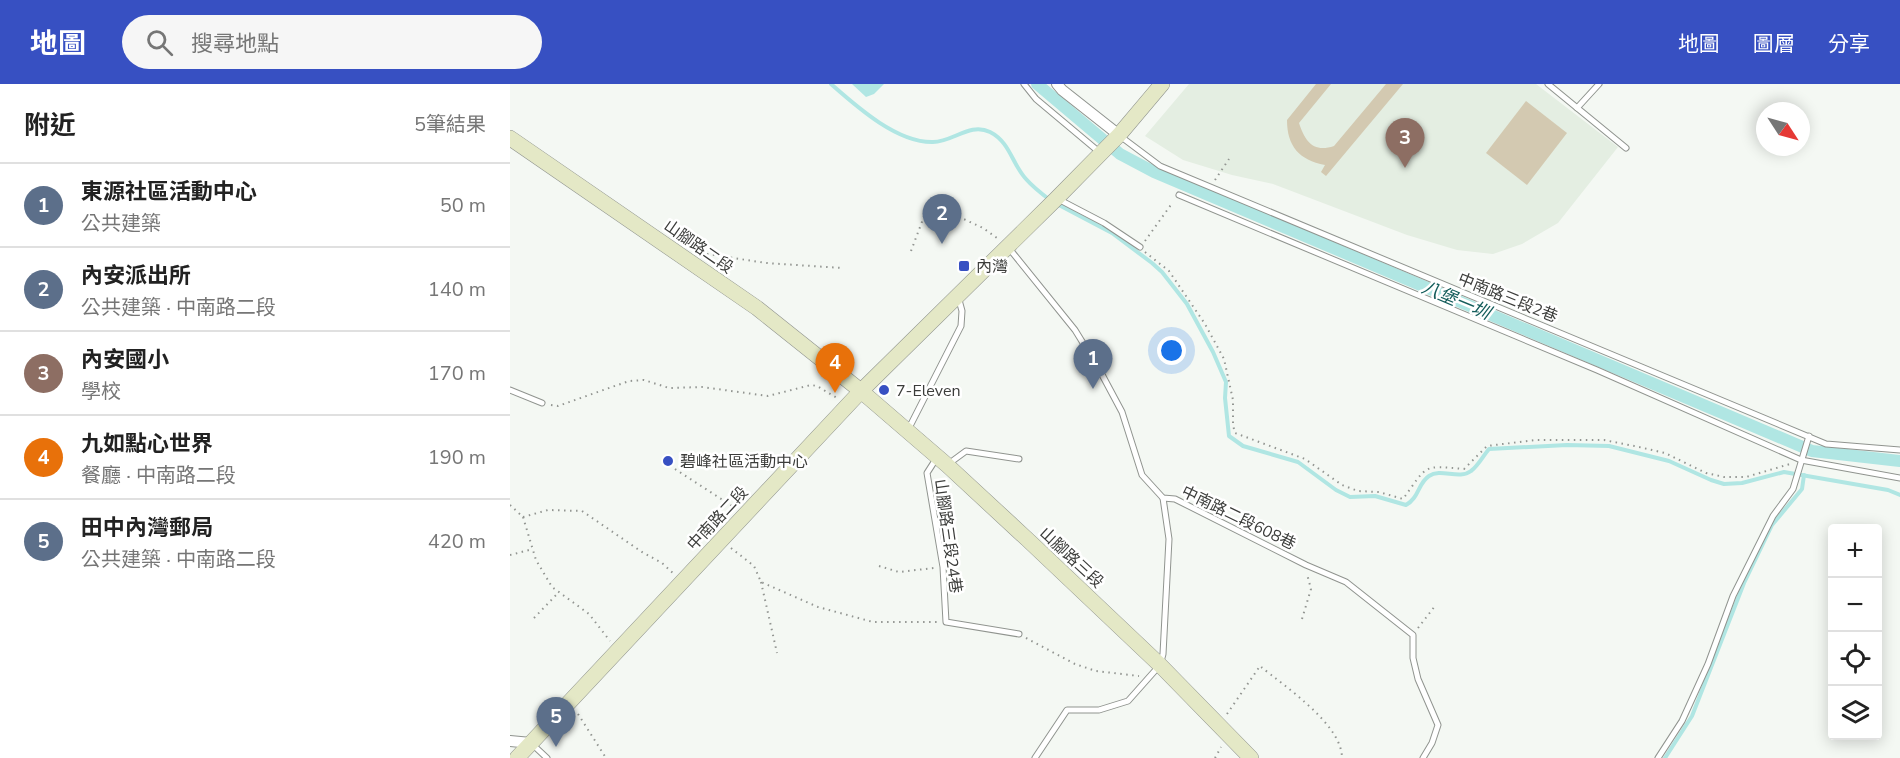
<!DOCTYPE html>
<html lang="zh-TW">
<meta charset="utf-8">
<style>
body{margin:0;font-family:"Nunito Sans","Noto Sans TC",sans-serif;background:#f6f6f6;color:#222}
.controls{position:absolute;right:18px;bottom:18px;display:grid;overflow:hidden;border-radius:6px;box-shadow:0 3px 15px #0003}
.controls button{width:54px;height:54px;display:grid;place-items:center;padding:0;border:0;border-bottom:2px solid #e0e0e0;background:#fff;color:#222;font:30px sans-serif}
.compass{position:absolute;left:1246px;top:18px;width:54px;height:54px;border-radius:50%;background:#fff;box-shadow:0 3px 15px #0003;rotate:126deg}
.you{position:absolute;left:662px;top:267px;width:21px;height:21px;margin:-15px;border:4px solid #fff;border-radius:50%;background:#1a73e8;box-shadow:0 0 0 9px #1a73e833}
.badge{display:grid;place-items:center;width:39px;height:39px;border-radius:50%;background:#3750c2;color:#fff;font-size:20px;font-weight:700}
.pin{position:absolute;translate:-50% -50px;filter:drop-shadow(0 2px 3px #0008)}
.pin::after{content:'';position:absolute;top:32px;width:21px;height:18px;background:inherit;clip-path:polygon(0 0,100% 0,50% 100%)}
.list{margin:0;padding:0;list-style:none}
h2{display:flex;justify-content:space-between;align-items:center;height:78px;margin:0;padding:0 24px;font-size:26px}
h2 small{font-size:20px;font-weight:400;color:#767676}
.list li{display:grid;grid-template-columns:39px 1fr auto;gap:18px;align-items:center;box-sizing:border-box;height:84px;padding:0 24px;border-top:2px solid #e0e0e0}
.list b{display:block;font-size:22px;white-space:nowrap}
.list p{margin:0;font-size:20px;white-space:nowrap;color:#767676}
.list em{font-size:20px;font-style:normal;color:#767676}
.icon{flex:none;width:33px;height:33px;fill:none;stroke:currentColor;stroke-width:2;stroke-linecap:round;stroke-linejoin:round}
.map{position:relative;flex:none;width:1390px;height:674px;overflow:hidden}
header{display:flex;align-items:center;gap:36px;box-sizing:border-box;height:84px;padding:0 30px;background:#3750c2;color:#fff}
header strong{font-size:28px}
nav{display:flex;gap:33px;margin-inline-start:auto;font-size:21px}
.search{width:420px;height:54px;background:#f6f6f6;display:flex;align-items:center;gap:15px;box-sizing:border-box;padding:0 21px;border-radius:33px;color:#767676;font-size:22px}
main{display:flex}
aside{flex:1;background:#fff}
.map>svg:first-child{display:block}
</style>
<header>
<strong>地圖</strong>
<div class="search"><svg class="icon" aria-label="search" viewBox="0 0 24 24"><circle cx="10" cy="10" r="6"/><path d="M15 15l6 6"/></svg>搜尋地點</div>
<nav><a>地圖</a><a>圖層</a><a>分享</a></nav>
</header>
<main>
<aside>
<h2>附近<small>5筆結果</small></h2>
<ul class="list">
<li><span class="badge" style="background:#5c6f8a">1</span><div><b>東源社區活動中心</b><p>公共建築</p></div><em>50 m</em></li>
<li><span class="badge" style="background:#5c6f8a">2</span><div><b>內安派出所</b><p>公共建築 · 中南路二段</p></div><em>140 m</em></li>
<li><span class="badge" style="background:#8d6e63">3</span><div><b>內安國小</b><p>學校</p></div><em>170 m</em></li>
<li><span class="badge" style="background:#e8710a">4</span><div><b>九如點心世界</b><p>餐廳 · 中南路二段</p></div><em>190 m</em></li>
<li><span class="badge" style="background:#5c6f8a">5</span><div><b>田中內灣郵局</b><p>公共建築 · 中南路二段</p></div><em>420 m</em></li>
</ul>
</aside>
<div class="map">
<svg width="1390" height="674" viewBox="0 0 1390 674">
<rect width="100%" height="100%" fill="#f4f8f3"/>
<!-- built -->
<path fill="#e4eee2" d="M679 0H1026L1108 63 1048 139 1012 160 983 170 947 166 897 151 763 100 722 91 673 76 635 52Z"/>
<!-- green -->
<g fill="#d3c9b1">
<path d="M806 0H821L789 39C795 57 803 69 824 62L876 0H893L816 92 811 88 815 81C789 76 777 62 777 36Z"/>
<path d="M1016 17 1057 49 1017 101 976 69Z"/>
</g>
<!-- water -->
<path fill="#b0e6e3" d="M342 0H374L364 10 356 13Z"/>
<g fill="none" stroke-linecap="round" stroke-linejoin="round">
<!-- stream -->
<g stroke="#b0e6e3" stroke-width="4">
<path d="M321 0C346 22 387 59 423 58 443 58 460 38 480 48 500 58 502 80 516 95 523 103 532 110 540 116"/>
<path d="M547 120 602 149 642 179 652 188 677 220 703 268 716 298 715 314 719 352 733 362 788 378 826 406 840 413 865 412 896 421C909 414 908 399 919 392 931 384 949 396 961 387 968 382 973 372 979 365L1057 361 1099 362 1159 377 1201 396 1214 400 1232 399 1274 388 1378 406 1390 411"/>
<path d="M1155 674 1182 632 1234 499 1262 441 1292 405 1294 391"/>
</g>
<!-- canal -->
<path stroke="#b0e6e3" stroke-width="12" d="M527 0 610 70 644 88 1302 367 1390 377"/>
<!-- service casing -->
<g stroke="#90948f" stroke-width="7">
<g id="service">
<path d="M514 0 526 15 588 67"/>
<path d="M1038 0 1116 64"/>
<path d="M1067 24 1089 0"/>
<path d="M610 52 650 82 1316 360 1390 366"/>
<path d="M669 111 1087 286 1291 376 1390 394"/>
<path d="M548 115 594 139 630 163"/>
<path d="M498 163 565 246 589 285 612 328 632 391 653 414 665 415 796 481 836 498 903 551V574L908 595 928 641 922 659 913 674"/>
<path d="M0 306 32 319"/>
<path d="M398 346 451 242 452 227 449 216"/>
<path d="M426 375 417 389 433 483 436 538 509 550"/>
<path d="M437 381 456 367 509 375"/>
<path d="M22 660 37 674"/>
<path d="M525 674 557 626H589L618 617 650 581 653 570 659 455 653 414"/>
<path d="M1148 674 1172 637 1198 580 1223 512 1263 432 1283 405 1299 352"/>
</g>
</g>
<!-- minor casing -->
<g stroke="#90948f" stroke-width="12">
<g id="minor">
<path d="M547 0 552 6 609 51"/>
<path d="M0 657 21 659"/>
</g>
</g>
<!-- secondary casing -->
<g stroke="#90948f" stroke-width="16">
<g id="secondary">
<path d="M0 54 247 224 351 307 437 381 518 456 650 581 741 674"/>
<path d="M7 674 351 307 546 115 609 51 652 0"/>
</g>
</g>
<!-- path -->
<g stroke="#929591" stroke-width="2" stroke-dasharray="1.5 4.5" stroke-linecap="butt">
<path d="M705 96 719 75"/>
<path d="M635 157 663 118"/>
<path d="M401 167 419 119 473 144 487 154"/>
<path d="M635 168 659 187 695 240 714 275 723 316V341L725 349 795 375 832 401 848 407 869 408 893 415C918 381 911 381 954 385L977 362 1025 356H1094L1129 363 1155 369 1196 389 1214 393H1236L1280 380"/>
<path d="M191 169 256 179 332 184"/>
<path d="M41 321 48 322 119 297 134 296 159 304 192 303 258 312 301 301 307 302 327 314"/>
<path d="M165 385 225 424"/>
<path d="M0 421 13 433"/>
<path d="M13 433 38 426 72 427 132 468 152 479 164 490"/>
<path d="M13 433 26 476 42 503 79 530 100 557"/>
<path d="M221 464 244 482 251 498 308 523 363 538H428"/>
<path d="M0 471 23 465"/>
<path d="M369 482 389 488 424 484"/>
<path d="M251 498 267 569"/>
<path d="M24 534 49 508"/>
<path d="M792 535 801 505 797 490"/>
<path d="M908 544 925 522"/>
<path d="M516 554 565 580 586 587 629 592"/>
<path d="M68 630 96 674"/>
<path d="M717 630 750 582C774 602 832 640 832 674"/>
<path d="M705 674 711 663"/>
</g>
<!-- service -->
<use href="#service" stroke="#fff" stroke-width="5"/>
<!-- minor -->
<use href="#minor" stroke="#fff" stroke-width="10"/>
<!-- secondary -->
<use href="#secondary" stroke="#e4e8c6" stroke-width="15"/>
</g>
<!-- markers -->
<g fill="#3750c2" stroke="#fff" stroke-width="2">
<rect x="448" y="176" width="12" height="12" rx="3"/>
<circle cx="374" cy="306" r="6"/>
<circle cx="158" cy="377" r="6"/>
</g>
<g text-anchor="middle" stroke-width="5" stroke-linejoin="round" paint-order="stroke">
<!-- street labels -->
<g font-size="16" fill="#3c3d3b" stroke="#fff">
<text transform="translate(189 162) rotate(35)" y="6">山腳路二段</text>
<text transform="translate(998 213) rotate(22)" y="6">中南路三段2巷</text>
<text transform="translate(729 433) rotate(26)" y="6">中南路二段608巷</text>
<text transform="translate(207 434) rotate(-47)" y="6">中南路二段</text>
<text transform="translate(439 452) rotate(82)" y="6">山腳路三段24巷</text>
<text transform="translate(562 473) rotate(43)" y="6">山腳路三段</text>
</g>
<!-- poi labels -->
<g font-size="16" fill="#3c3d3b" stroke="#fff" text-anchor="start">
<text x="466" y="188">內灣</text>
<text x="386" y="312">7-Eleven</text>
<text x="170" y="383">碧峰社區活動中心</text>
</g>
<!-- water labels -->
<g font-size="18" font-style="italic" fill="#145d5b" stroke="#fff">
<text transform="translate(946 216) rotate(23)" y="6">八堡一圳</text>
</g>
</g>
</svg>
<div class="controls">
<button>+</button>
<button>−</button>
<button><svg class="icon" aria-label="locate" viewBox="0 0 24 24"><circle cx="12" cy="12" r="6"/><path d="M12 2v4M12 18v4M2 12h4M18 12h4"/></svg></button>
<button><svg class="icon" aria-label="layers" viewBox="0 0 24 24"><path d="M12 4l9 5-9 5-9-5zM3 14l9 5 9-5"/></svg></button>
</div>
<svg class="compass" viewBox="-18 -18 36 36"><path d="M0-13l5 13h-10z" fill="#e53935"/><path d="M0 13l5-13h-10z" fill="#767676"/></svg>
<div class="you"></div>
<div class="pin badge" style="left:583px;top:305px;background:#5c6f8a">1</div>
<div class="pin badge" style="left:432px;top:160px;background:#5c6f8a">2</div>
<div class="pin badge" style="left:895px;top:84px;background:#8d6e63">3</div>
<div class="pin badge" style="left:325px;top:309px;background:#e8710a">4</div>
<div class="pin badge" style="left:46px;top:663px;background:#5c6f8a">5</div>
</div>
</main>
